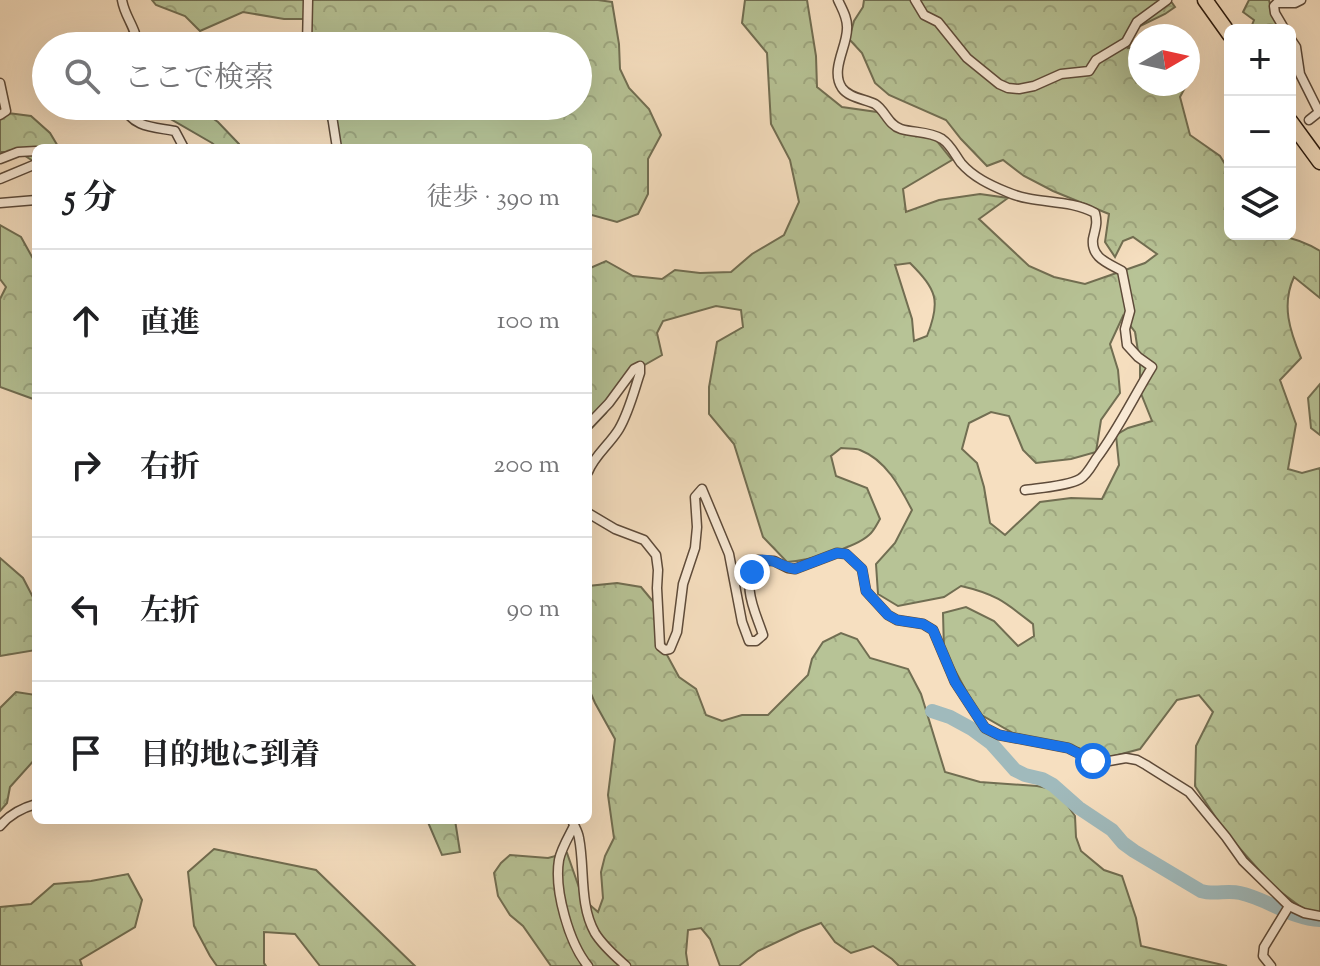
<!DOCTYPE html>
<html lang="ja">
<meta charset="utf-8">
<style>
body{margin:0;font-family:"Sorts Mill Goudy","Noto Serif JP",serif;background:#f2f2f2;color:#202124}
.controls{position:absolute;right:24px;top:24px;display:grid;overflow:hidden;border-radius:12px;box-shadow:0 8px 32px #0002}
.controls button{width:72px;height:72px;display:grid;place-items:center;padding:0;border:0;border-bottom:2px solid #e0e0e0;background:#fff;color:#202124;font:40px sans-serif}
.compass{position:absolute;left:1128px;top:24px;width:72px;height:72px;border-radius:50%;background:#fff;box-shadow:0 8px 32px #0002;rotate:81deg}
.stop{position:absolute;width:24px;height:24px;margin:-18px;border:6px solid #1a73e8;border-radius:50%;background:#fff}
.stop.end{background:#1a73e8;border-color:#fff;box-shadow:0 2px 8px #0008}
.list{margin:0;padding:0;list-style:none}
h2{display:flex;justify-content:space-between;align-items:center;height:104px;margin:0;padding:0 32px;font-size:34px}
h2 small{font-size:26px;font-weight:400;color:#757577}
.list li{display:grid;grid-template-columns:52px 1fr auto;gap:24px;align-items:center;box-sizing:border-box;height:144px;padding:0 32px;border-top:2px solid #e0e0e0}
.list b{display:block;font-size:30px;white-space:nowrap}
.list em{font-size:26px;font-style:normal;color:#757577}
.icon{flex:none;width:44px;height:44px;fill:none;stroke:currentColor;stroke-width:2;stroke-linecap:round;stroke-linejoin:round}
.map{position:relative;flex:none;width:1320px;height:966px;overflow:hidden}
.search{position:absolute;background:#fff;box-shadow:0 8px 32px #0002;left:32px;top:32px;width:560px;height:88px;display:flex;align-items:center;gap:20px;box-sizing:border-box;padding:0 28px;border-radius:44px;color:#757577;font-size:30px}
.panel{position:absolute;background:#fff;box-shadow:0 8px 32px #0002;left:32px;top:144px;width:560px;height:680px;border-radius:12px}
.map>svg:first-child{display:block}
</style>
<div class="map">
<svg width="1320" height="966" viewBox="0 0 1320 966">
<defs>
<pattern id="forest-crowns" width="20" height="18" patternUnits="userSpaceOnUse" patternTransform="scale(2)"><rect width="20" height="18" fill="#b7c396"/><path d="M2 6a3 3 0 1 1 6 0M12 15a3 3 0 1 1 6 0" fill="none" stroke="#9ea780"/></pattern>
</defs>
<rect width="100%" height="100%" fill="#f6dfc0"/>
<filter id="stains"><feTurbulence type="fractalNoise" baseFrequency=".0025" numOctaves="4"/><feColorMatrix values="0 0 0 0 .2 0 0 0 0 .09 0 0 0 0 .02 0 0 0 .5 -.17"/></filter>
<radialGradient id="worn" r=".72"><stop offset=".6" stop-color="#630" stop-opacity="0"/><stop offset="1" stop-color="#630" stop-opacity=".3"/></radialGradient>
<!-- forest -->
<g fill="url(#forest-crowns)" stroke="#716e52" stroke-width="2" fill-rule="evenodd">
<path d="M152 0H598L612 2 619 44 620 69 629 88 649 109 661 135 648 159V194L638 214 617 222 588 214V148H334L329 122 320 106H578V46H306L305 19H284L243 12 200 31 185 16 156 5Z"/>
<path d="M745 0H807L816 56 817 87 842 107 884 113 895 125 936 140 952 160 903 189 906 212 939 200 980 194 1008 198 979 219 1029 266 1054 277 1085 284 1145 263 1157 254 1133 237 1123 241 1115 257 1105 242 1109 214 1053 191 1024 176 1003 160 987 166 961 139 946 120 889 95 875 83 862 53 849 39 854 21 863 7 864 0H1170L1175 7 1165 14 1138 27 1128 48 1140 47V84H1187L1180 97 1190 135 1220 156 1230 172V234C1264 234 1290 232 1320 251V298L1294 277C1281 305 1290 331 1301 358L1280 380 1296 424 1288 469 1302 473 1320 468V913L1305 910 1274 887 1226 833 1195 786 1196 746 1213 712 1199 695 1177 700 1140 749 1103 759 1081 749 1013 733 978 713 944 650 943 613 966 607 994 621 1018 646 1034 636 1033 624C1005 602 996 594 961 586L944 597 898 606 878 594 876 564 895 543 912 510C900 487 886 460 860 450 855 448 847 449 841 448L831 456 836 476 867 488 880 519C877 524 874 531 869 535 855 548 807 561 787 562L763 537 734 444 709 414V387L717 342 743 327 741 310 716 306 663 321 657 333 662 355 641 367 621 384 606 413 588 432V269L606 261 633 276 662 279 675 270 700 273 731 272 752 254 784 235 799 202 790 160 771 124 767 53 742 23ZM910 263C937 290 941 301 927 336L914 341 912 319 895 265ZM1123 316 1135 332 1140 364V391L1152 421 1128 428 1116 435 1119 465 1102 499 1071 498 1040 502 1005 535 990 523 984 487 977 463 962 449 969 423 991 412 1009 416 1023 450 1036 463 1071 459 1096 452 1101 420 1120 393 1118 370 1110 344Z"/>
<path d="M1249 0H1269L1273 17 1282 30H1250L1254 20 1243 12Z"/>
<path d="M175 106H195L218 122 239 144V148H218L212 143 169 118Z"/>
<path d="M0 112 31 116 50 133 59 148H36V163L19 152H0Z"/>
<path d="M0 225 21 237 36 264V400L0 387V299L6 287 0 279Z"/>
<path d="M1320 384V435L1311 428 1308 398Z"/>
<path d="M0 558 23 578 36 603V650L0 656Z"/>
<path d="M617 583 641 587 656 605 667 655 679 677 696 689 706 715 722 721 742 715H768L808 675 812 659 823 642 841 633 857 639 870 658 908 669 921 694 945 772 980 782 1037 786 1057 790 1075 816 1076 837 1081 851 1104 870 1122 876 1136 918 1141 946 1227 966H899L892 959 873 946 851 953 835 942 821 923 800 931 758 951 739 966H720L710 939 701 928 688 930 686 953 688 966H551L523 926 510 915 498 896 494 873 501 863 510 855 548 858 567 853 583 899 598 912 603 898 601 872 605 856 614 838 608 795 615 739 595 703 588 687V586Z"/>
<path d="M16 692 36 695V758L10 787 7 803 0 811V708Z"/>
<path d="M427 820H455L460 852 442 855Z"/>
<path d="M214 849 316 870 415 966H320L295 934 264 932V963L266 966H217L210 956 194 926 188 872Z"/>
<path d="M128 874 142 900 135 927 80 960 82 966H0V907L31 904 54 884 91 881Z"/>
</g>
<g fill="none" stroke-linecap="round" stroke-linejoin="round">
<!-- river -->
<path stroke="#a0babc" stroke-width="14" d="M932 711 950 717 972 729 991 743 1015 770 1025 775 1042 779 1053 785 1079 808 1112 830 1123 843 1134 851 1201 891C1214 895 1227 890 1240 893 1268 899 1291 919 1320 920"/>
<!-- minor casing -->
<g stroke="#5e4b3a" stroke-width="11">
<g id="minor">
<path d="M122 0C125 18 137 28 137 46"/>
<path d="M838 0C842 9 848 18 847 29 847 47 830 70 842 88 849 98 865 99 875 104 885 110 888 125 901 129 914 133 929 131 942 139 951 145 955 155 961 163 973 177 990 185 1007 192 1036 205 1067 198 1095 213 1098 224 1095 229 1093 239 1091 258 1108 263 1122 271L1130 311 1125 329 1127 345 1138 357 1152 367C1133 398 1118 430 1096 459 1092 465 1087 475 1080 479 1068 486 1039 488 1025 490"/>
<path d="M915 0 924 15 938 22 967 58 999 84 1008 88 1019 89 1034 86 1061 74 1089 71 1096 60 1126 42 1137 22 1167 0"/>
<path d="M1285 30 1275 13 1274 6 1277 3H1295L1301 0"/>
<path d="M1290 38 1296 47 1300 74 1319 112 1309 120"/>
<path d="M307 46 308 0"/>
<path d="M0 83 6 111 0 115"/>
<path d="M124 106C132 128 155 127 175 131L184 148"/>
<path d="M326 106 332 116 337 148"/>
<path d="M0 159 18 152 36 151"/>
<path d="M0 179 36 164"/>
<path d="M0 203 36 200"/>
<path d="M588 425 609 403 634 369 640 366V373C634 391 629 412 619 429 610 444 594 456 588 472"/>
<path d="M588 513 615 529 644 540 656 555 658 570 657 588 660 646 665 650 670 649 677 632 683 584 695 548 697 527 695 497 702 489 729 554 742 622 749 641H756L763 635C755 610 740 586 758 560L774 561 788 568 795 569 837 553 846 554 862 569 866 591 888 615 897 620 923 624 933 630 955 682 985 728 999 735 1068 748 1098 763 1126 758 1137 760 1146 765 1189 792 1226 837 1243 861 1289 906 1304 913 1320 916"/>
<path d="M572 820C574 826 578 831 579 838 585 868 579 905 595 933 603 946 615 956 626 966"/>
<path d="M0 826C9 815 22 808 36 804"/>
<path d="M574 826C569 836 561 849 559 860 554 890 569 943 588 966"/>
<path d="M1271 966 1263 956 1264 947 1289 906"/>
</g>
</g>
<!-- trunk casing -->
<g stroke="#2b1a0e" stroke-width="17">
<g id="trunk">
<path d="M1205 0 1230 35"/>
<path d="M1290 121 1320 162"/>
</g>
</g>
<!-- minor -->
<use href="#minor" stroke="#f9ead6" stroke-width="8"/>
<!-- trunk -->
<use href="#trunk" stroke="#f6dfc0" stroke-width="14"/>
</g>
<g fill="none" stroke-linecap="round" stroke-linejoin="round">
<!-- route -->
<path stroke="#1a73e8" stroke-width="10" d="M752 572 758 560C775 558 781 567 795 569L837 553 846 554 862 569 866 591 888 615 897 620 923 624 933 630 955 682 985 728 999 735 1068 748 1093 761"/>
</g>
<rect width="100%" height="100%" filter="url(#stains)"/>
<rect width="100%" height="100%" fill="url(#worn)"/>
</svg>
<div class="controls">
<button>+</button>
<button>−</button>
<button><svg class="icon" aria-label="layers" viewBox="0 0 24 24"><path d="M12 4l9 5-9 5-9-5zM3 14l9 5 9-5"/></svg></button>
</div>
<svg class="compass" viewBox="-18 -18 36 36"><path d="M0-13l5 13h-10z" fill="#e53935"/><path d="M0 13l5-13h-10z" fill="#757577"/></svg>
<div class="stop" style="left:1093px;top:761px"></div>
<div class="stop end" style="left:752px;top:572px"></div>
<div class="search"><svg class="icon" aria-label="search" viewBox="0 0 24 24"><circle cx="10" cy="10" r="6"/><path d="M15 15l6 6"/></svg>ここで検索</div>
<section class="panel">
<h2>5 分<small>徒歩 · 390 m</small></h2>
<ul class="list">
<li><svg class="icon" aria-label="ahead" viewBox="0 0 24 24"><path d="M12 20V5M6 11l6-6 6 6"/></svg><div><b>直進</b></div><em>100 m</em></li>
<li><svg class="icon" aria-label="right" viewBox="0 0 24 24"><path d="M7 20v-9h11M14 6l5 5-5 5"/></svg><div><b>右折</b></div><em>200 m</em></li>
<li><svg class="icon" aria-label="left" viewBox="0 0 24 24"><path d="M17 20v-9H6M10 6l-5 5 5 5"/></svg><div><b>左折</b></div><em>90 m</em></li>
<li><svg class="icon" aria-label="arrive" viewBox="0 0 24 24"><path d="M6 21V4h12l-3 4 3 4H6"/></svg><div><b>目的地に到着</b></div></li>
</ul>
</section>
</div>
